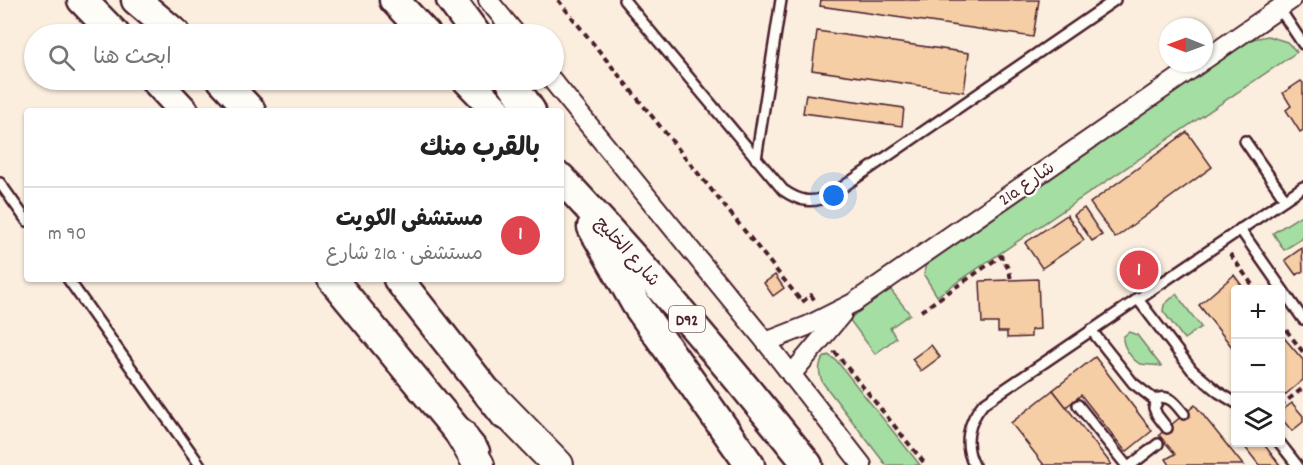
<!DOCTYPE html>
<html lang="ar">
<meta charset="utf-8">
<style>
body{margin:0;font-family:Dekko,"Playpen Sans Arabic",sans-serif;background:#f6f6f6;color:#222;direction:rtl}
.controls{position:absolute;right:18px;bottom:18px;display:grid;overflow:hidden;border-radius:6px;box-shadow:0 2px 4px #0004}
.controls button{width:54px;height:54px;display:grid;place-items:center;padding:0;border:0;border-bottom:2px solid #e0e0e0;background:#fff;color:#222;font:30px sans-serif}
.compass{position:absolute;left:1159px;top:18px;width:54px;height:54px;border-radius:50%;background:#fff;box-shadow:0 2px 4px #0004;rotate:271deg}
.you{position:absolute;left:834px;top:196px;width:21px;height:21px;margin:-15px;border:4px solid #fff;border-radius:50%;background:#1a73e8;box-shadow:0 0 0 9px #1a73e833}
.badge{display:grid;place-items:center;width:39px;height:39px;border-radius:50%;background:#b45309;color:#fff;font-size:20px;font-weight:700}
.pin{position:absolute;translate:-50% -50%;border:3px solid #fff;box-shadow:0 2px 6px #0006}
.list{margin:0;padding:0;list-style:none}
h2{display:flex;justify-content:space-between;align-items:center;height:78px;margin:0;padding:0 24px;font-size:26px}
h2 small{font-size:20px;font-weight:400;color:#767676}
.list li{display:grid;grid-template-columns:39px 1fr auto;gap:18px;align-items:center;box-sizing:border-box;height:96px;padding:0 24px;border-top:2px solid #e0e0e0}
.list b{display:block;font-size:22px;white-space:nowrap}
.list p{margin:0;font-size:20px;white-space:nowrap;color:#767676}
.list em{font-size:20px;font-style:normal;color:#767676}
.icon{flex:none;width:33px;height:33px;fill:none;stroke:currentColor;stroke-width:2;stroke-linecap:round;stroke-linejoin:round}
.map{position:relative;flex:none;width:1303px;height:465px;overflow:hidden;direction:ltr}
.search{position:absolute;background:#fff;box-shadow:0 2px 4px #0004;left:24px;top:24px;width:540px;height:66px;display:flex;align-items:center;gap:15px;box-sizing:border-box;padding:0 21px;border-radius:33px;color:#767676;font-size:22px}
.panel{position:absolute;background:#fff;box-shadow:0 2px 4px #0004;left:24px;top:108px;width:540px;height:174px;border-radius:6px;direction:rtl}
.map>svg:first-child{display:block}
</style>
<div class="map">
<svg width="1303" height="465" viewBox="0 0 1303 465">
<rect width="100%" height="100%" fill="#fbeede"/>
<filter id="ink" filterUnits="userSpaceOnUse"><feTurbulence type="fractalNoise" baseFrequency=".0167" numOctaves="2"/><feDisplacementMap in="SourceGraphic" scale="12" xChannelSelector="R" yChannelSelector="G"/><feConvolveMatrix kernelMatrix="1 2 1 2 8 2 1 2 1" color-interpolation-filters="sRGB"/></filter>
<g filter="url(#ink)">
<!-- green -->
<g fill="#a4dea3" stroke="#777e67" stroke-width="1.5">
<path d="M1268 36 1287 42 1297 52 937 296 924 275 926 262 1248 40Z"/>
<path d="M1303 214V238L1284 250 1273 233Z"/>
<path d="M890 289 910 314 890 328 896 338 875 354 849 319Z"/>
<path d="M1176 294 1201 327 1184 339 1163 311 1164 305Z"/>
<path d="M1129 332 1137 335 1161 366C1155 365 1147 365 1141 364 1132 361 1122 345 1123 337Z"/>
<path d="M828 355 836 360 920 465H886L823 383C818 373 817 361 828 355Z"/>
</g>
<!-- building -->
<g fill="#f5cea5" stroke="#4a1f2b" stroke-width="1.5">
<path d="M821 0H1039L1033 37 820 6Z"/>
<path d="M817 31 969 53 964 92 812 70Z"/>
<path d="M1301 81 1303 83V130L1300 132 1286 110 1291 106 1283 93Z"/>
<path d="M806 94 904 108 902 126 803 113Z"/>
<path d="M1187 132 1212 167 1115 238 1090 203Z"/>
<path d="M1084 208 1102 235 1092 241 1074 215Z"/>
<path d="M1067 215 1084 240 1042 268 1025 243Z"/>
<path d="M1302 248 1303 271 1296 275 1285 260Z"/>
<path d="M775 275 784 288 773 296 764 283Z"/>
<path d="M1234 275 1245 290H1236V352L1199 305Z"/>
<path d="M1038 279 1040 329 1031 330V337L1007 338V332H998V323H982L980 281Z"/>
<path d="M1280 333 1303 360V380L1280 399Z"/>
<path d="M931 345 940 357 921 371 912 359Z"/>
<path d="M1095 357 1152 431 1126 452 1081 395 1066 407 1053 390Z"/>
<path d="M1053 390 1111 464 1109 465H1044L1011 423Z"/>
<path d="M1292 403 1303 416V422L1292 431 1280 417V412Z"/>
<path d="M1195 405 1243 465H1170L1166 459 1175 454 1159 435Z"/>
<path d="M1241 442H1262L1280 465H1259Z"/>
</g>
<g fill="none" stroke-linecap="round" stroke-linejoin="round">
<!-- service casing -->
<g stroke="#4a1f2b" stroke-width="14">
<g id="service">
<path d="M624 0 783 190C800 202 813 204 831 195L1115 0"/>
<path d="M1279 8 1303 44"/>
<path d="M1245 141 1285 199"/>
<path d="M756 159 781 0"/>
<path d="M0 183 27 221"/>
<path d="M1240 229 1303 319"/>
<path d="M68 279 200 465"/>
<path d="M1137 298 1192 370 1218 392 1236 403"/>
<path d="M1091 330 1133 383 1156 401"/>
<path d="M1078 405 1126 465"/>
<path d="M1167 428 1157 415 1154 408 1159 398C1171 395 1177 406 1184 414"/>
<path d="M1279 442 1297 465"/>
<path d="M974 465C963 444 968 422 983 404L1303 187"/>
<path d="M1131 465 1158 444"/>
</g>
</g>
<!-- minor casing -->
<g stroke="#4a1f2b" stroke-width="22">
<g id="minor">
<path d="M488 0 516 34"/>
<path d="M1204 60 1291 0"/>
<path d="M552 80 766 342 862 465"/>
<path d="M766 342 807 326 853 303 1200 63"/>
<path d="M791 375 842 314"/>
</g>
</g>
<!-- primary casing -->
<g stroke="#4a1f2b" stroke-width="33">
<g id="primary">
<path d="M82 0 115 34"/>
<path d="M136 0 176 34"/>
<path d="M394 0 426 34"/>
<path d="M451 0 476 34"/>
<path d="M155 80 184 111"/>
<path d="M222 80 251 111"/>
<path d="M467 80 497 111"/>
<path d="M510 80 531 111"/>
<path d="M561 178C647 270 729 366 808 465"/>
<path d="M592 227 636 304 750 465"/>
<path d="M332 279 475 452"/>
<path d="M398 279 505 415"/>
</g>
</g>
<!-- trunk casing -->
<g stroke="#4a1f2b" stroke-width="34">
<g id="trunk">
<path d="M490 395 558 465"/>
<path d="M460 433 479 465"/>
</g>
</g>
<!-- path -->
<g stroke="#4a1f2b" stroke-width="4" stroke-dasharray="6 4.5" stroke-linecap="butt">
<path d="M558 0 802 302 811 295 816 302"/>
<path d="M1230 254 1256 290"/>
<path d="M921 311 1001 256 1009 270 1011 280"/>
<path d="M1280 322 1303 352"/>
<path d="M834 351 926 465"/>
<path d="M1280 406 1303 388"/>
</g>
<!-- service -->
<use href="#service" stroke="#fdfcf7" stroke-width="9"/>
<!-- minor -->
<use href="#minor" stroke="#fdfcf7" stroke-width="18"/>
<!-- primary -->
<use href="#primary" stroke="#fdfcf7" stroke-width="28"/>
<!-- trunk -->
<use href="#trunk" stroke="#fdfcf7" stroke-width="30"/>
</g>
</g>
<g text-anchor="middle" stroke-width="4.5" stroke-linejoin="round" paint-order="stroke">
<!-- shield labels -->
<rect fill="#fdfcf7" stroke="#806168" stroke-width="1.5" x="669" y="306" width="36" height="26" rx="4.5"/>
<g font-size="16" font-weight="bold" fill="#4a1f2b">
<text x="687" y="325">D92</text>
</g>
<!-- street labels -->
<g font-size="18" fill="#4a1f2b" stroke="#fdfcf7">
<text transform="translate(1026 183) rotate(-35)" y="6">21a شارع</text>
<text transform="translate(628 251) rotate(48)" y="6">شارع الخليج</text>
</g>
</g>
</svg>
<div class="controls">
<button>+</button>
<button>−</button>
<button><svg class="icon" aria-label="layers" viewBox="0 0 24 24"><path d="M12 4l9 5-9 5-9-5zM3 14l9 5 9-5"/></svg></button>
</div>
<svg class="compass" viewBox="-18 -18 36 36"><path d="M0-13l5 13h-10z" fill="#e53935"/><path d="M0 13l5-13h-10z" fill="#767676"/></svg>
<div class="you"></div>
<div class="pin badge" style="left:1139px;top:270px;background:#e0444e">1</div>
<div class="search"><svg class="icon" aria-label="search" viewBox="0 0 24 24"><circle cx="10" cy="10" r="6"/><path d="M15 15l6 6"/></svg>ابحث هنا</div>
<section class="panel">
<h2>بالقرب منك<small></small></h2>
<ul class="list">
<li><span class="badge" style="background:#e0444e">1</span><div><b>مستشفى الكويت</b><p>مستشفى · 21a شارع</p></div><em>90 m</em></li>
</ul>
</section>
</div>
